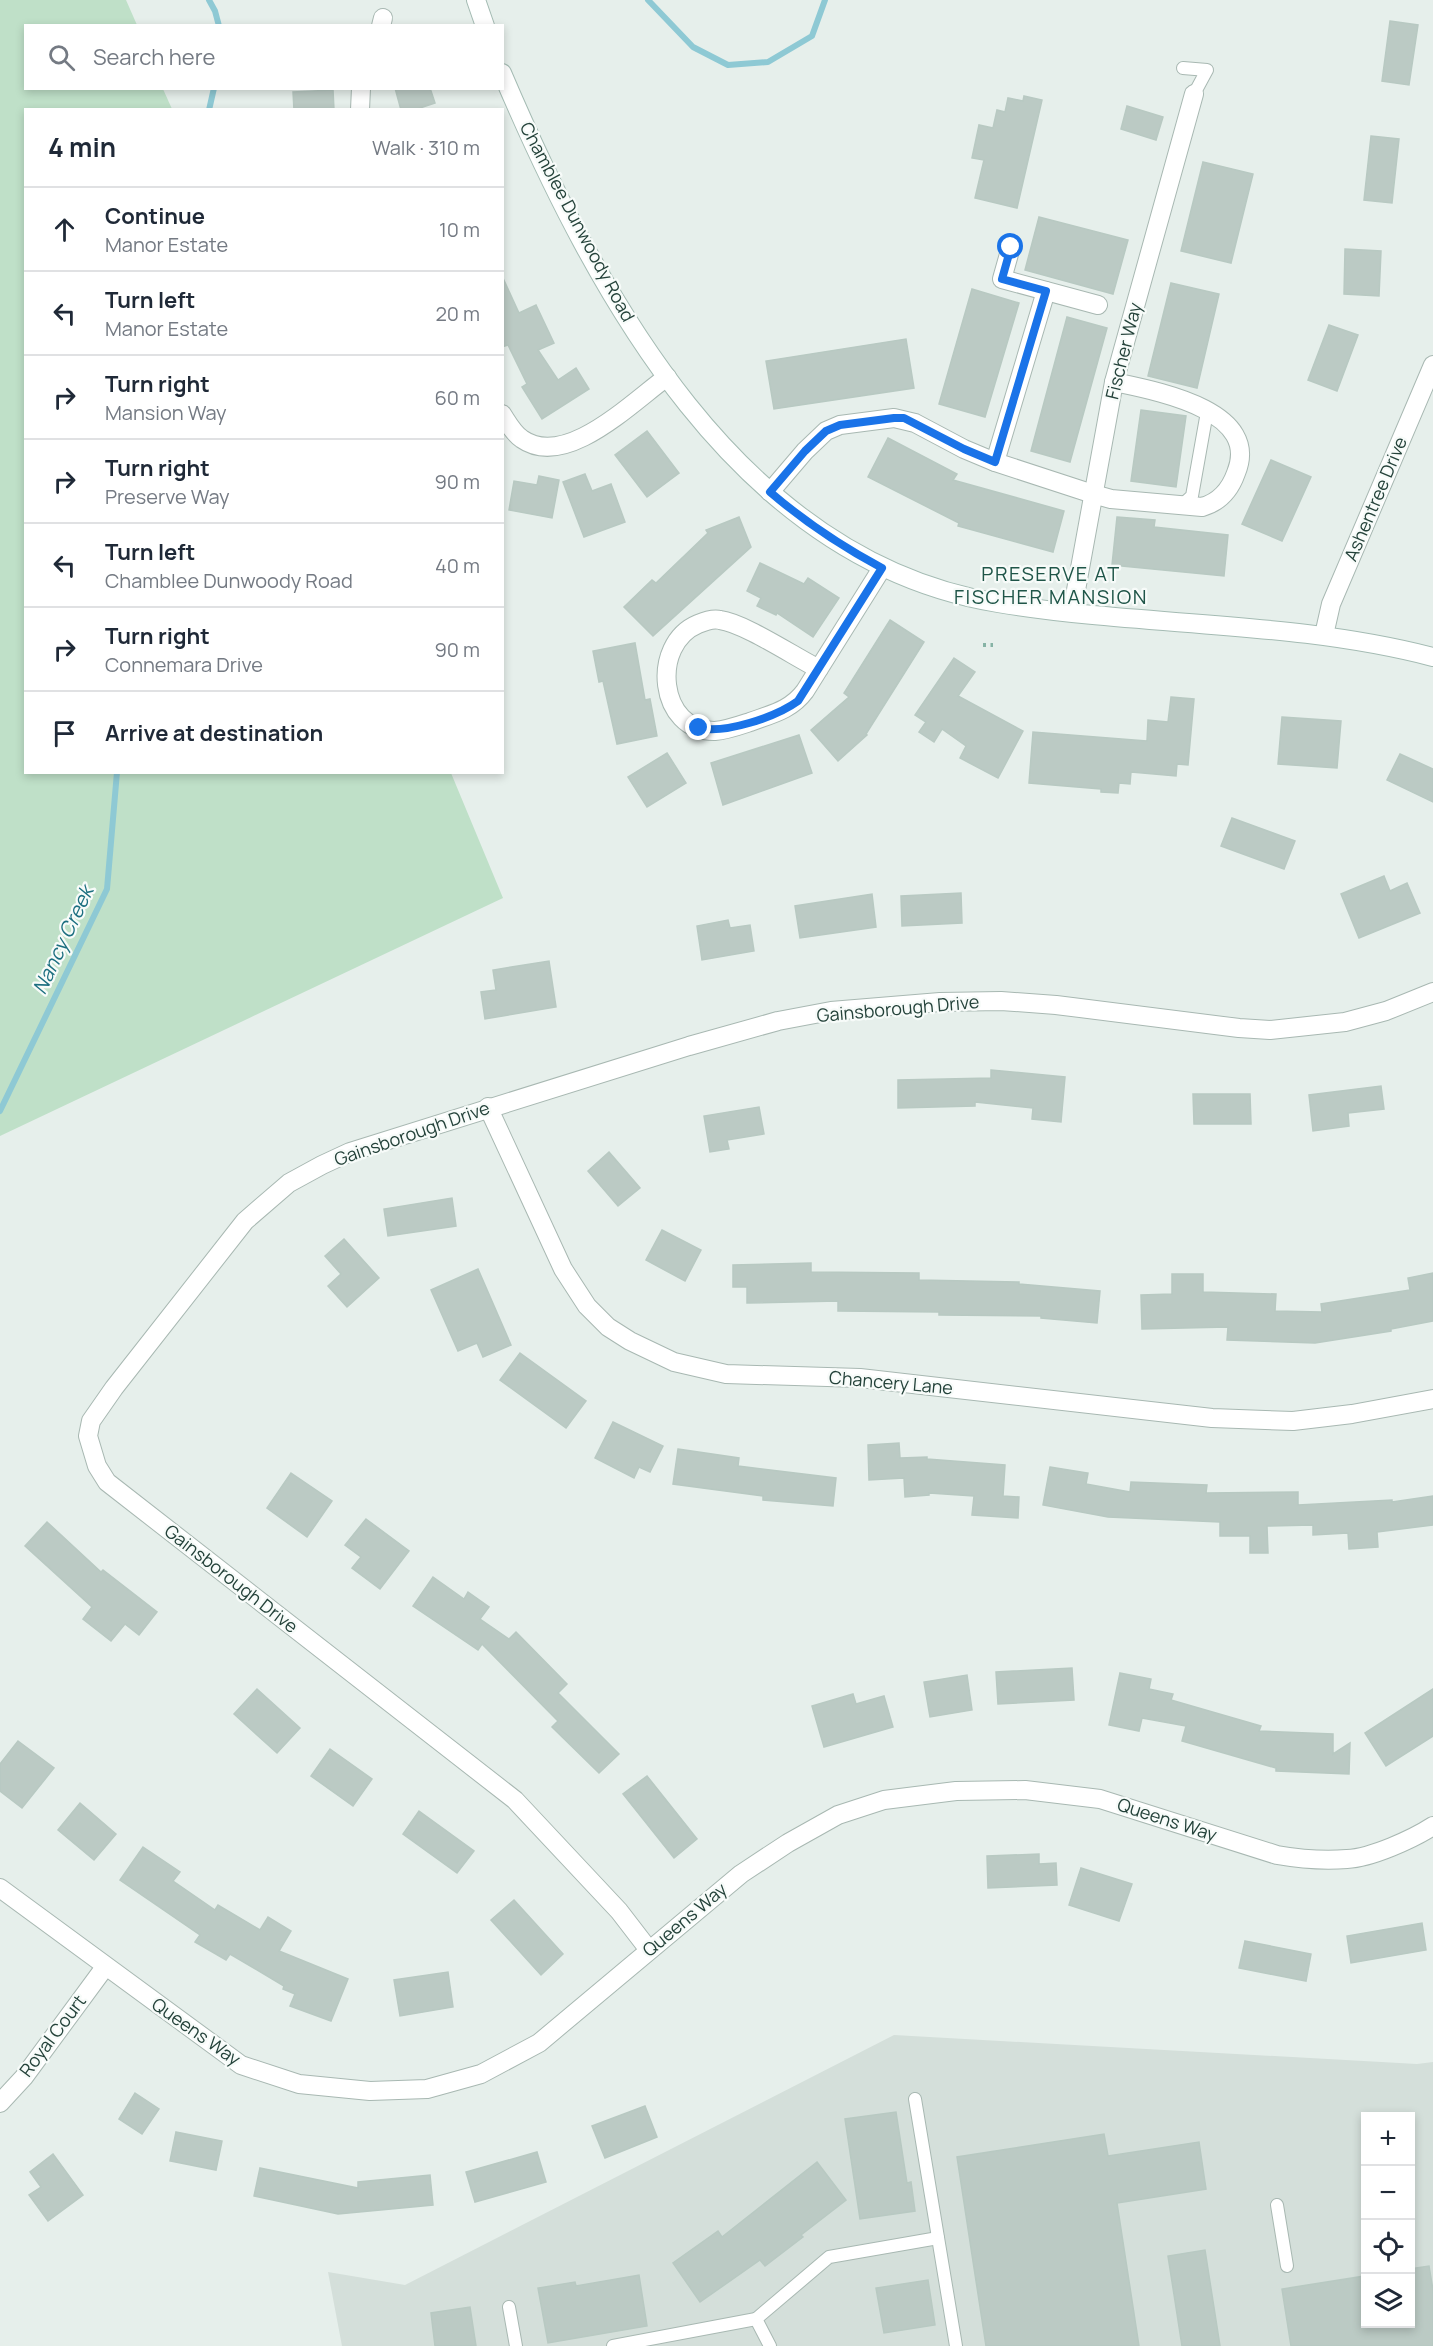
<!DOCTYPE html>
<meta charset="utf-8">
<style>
body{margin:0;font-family:Manrope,sans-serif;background:#f6f6f7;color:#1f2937}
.controls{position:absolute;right:18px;bottom:18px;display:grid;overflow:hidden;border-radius:0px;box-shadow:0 3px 9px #0003}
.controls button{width:54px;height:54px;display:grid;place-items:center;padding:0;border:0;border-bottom:2px solid #e0e1e3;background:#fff;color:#1f2937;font:30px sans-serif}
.stop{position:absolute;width:18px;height:18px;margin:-14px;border:4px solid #1a73e8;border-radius:50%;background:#fff}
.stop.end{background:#1a73e8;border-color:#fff;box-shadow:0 2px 6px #0008}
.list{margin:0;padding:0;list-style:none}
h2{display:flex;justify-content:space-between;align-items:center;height:78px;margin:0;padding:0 24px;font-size:26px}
h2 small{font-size:20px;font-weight:400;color:#747a83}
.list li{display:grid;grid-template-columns:39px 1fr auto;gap:18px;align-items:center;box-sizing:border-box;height:84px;padding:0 24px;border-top:2px solid #e0e1e3}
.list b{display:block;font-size:22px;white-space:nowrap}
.list p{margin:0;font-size:20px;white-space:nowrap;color:#747a83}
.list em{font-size:20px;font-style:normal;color:#747a83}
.icon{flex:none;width:33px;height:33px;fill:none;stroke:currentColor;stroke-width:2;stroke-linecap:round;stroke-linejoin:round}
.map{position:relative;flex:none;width:1433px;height:2346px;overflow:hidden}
.search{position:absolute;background:#fff;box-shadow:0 3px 9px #0003;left:24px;top:24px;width:480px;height:66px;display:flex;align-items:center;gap:15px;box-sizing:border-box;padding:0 21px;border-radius:0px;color:#747a83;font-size:22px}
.panel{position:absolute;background:#fff;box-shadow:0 3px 9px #0003;left:24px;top:108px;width:480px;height:666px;border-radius:0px}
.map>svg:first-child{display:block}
</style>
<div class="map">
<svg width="1433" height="2346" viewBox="0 0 1433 2346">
<rect width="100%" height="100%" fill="#e6efeb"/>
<!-- built -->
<path fill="#d4dfda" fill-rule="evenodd" d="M894 2035 1417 2064 1433 2062V2346H342L328 2272 405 2285ZM1366 2116H1410V2324H1366Z"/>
<!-- green -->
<path fill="#bfe0c8" d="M0 0H126L137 25 26 26V88L163 89 172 109 26 110V772L451 773 503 898 0 1136Z"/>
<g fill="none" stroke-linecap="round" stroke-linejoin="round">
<!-- stream -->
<g stroke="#8ec9d4" stroke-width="6">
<path d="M209 0 215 11 219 26"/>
<path d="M648 0 693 47 728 65 768 62 812 36 825 0"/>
<path d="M209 110 214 88"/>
<path d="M0 1111 107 889 117 772"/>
</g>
</g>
<!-- building -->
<g fill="#bbcac4" stroke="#b8c9c2" stroke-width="1.5">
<path d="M1390 21 1418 25 1409 85 1382 81Z"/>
<path d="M395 88H430L435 103 414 110H401Z"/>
<path d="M333 90 334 110H294L293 92Z"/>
<path d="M1024 96 1042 100 1017 208 975 198 984 160 972 158 979 125 993 128 997 110 1005 112 1008 98 1023 101Z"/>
<path d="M1127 106 1163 117 1156 140 1121 129Z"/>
<path d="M1371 136 1399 139 1392 203 1364 200Z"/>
<path d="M1203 162 1253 174 1231 263 1181 251Z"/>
<path d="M1039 217 1128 240 1113 294 1025 270Z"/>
<path d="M1345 249 1381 251 1379 296 1344 294Z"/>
<path d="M502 276 519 313 536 305 554 343 538 350 558 380 576 368 589 389 542 419 522 387 527 384 508 345 502 347Z"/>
<path d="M1171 283 1219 294 1197 388 1148 376Z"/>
<path d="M972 289 1019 303 985 417 939 404Z"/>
<path d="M1067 317 1107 328 1070 462 1031 451Z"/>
<path d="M1329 325 1358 335 1337 391 1308 380Z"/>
<path d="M906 339 914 388 774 409 766 361Z"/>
<path d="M1141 410 1186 416 1176 487 1131 481Z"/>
<path d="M647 431 679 473 647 497 615 455Z"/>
<path d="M888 438 957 474 953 480 1064 511 1053 552 958 526 959 523 868 477Z"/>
<path d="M1271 460 1311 477 1282 541 1242 524Z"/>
<path d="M585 474 592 491 611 484 625 522 584 537 563 482Z"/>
<path d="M539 476 559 480 552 518 509 510 514 481 537 485Z"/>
<path d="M739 517 751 547 653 636 624 607 652 580 656 583 708 533 706 530Z"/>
<path d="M1117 517 1155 520 1154 527 1228 535 1224 576 1112 565Z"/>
<path d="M760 563 804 584 808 578 839 598 813 637 777 613 776 615 757 606 761 598 747 591Z"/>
<path d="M890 620 924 642 866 734 867 735 838 761 811 730 849 697 844 693Z"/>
<path d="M635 643 645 700 650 699 657 736 617 744 603 681 599 682 593 651Z"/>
<path d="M954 658 975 672 958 696 1023 731 998 778 960 758 966 746 942 729 934 742 919 732 926 722 915 715Z"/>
<path d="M1171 697 1194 699 1188 765 1177 764 1176 776 1131 772 1130 784 1119 783 1118 793 1101 792V789L1029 783 1033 732 1147 741 1148 720 1168 722Z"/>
<path d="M1282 717 1341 721 1337 768 1278 764Z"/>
<path d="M799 735 812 773 723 805 711 763Z"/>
<path d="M667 753 686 783 647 807 628 777Z"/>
<path d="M1400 754 1433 769V802L1387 780Z"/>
<path d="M1232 818 1295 841 1284 869 1221 846Z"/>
<path d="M1384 876 1390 891 1407 883 1420 913 1359 938 1341 894Z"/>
<path d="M961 893 962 923 902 926 901 896Z"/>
<path d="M872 894 876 927 800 938 795 906Z"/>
<path d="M728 920 730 928 750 925 754 951 702 960 697 926Z"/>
<path d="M549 961 556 1007 485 1019 481 992 496 990 493 970Z"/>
<path d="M991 1070 1065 1077 1061 1122 1032 1119 1033 1108 975 1102V1106L898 1108V1080L991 1078Z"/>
<path d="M1381 1086 1384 1109 1348 1113 1349 1126 1313 1131 1309 1095Z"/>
<path d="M1193 1094H1250L1251 1124H1194Z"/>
<path d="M759 1107 764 1134 727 1140 729 1149 710 1152 704 1116Z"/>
<path d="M609 1152 640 1188 618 1206 588 1171Z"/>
<path d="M452 1198 456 1226 388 1236 384 1209Z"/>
<path d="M662 1230 701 1250 685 1281 646 1260Z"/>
<path d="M344 1239 379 1278 347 1307 328 1286 341 1274 325 1256Z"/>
<path d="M811 1263V1272L919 1273V1280L1019 1282V1284L1100 1291 1097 1323 1041 1318V1316L939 1315V1312L838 1311V1301L747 1303V1287H733V1265Z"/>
<path d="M478 1269 511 1345 483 1357 477 1343 458 1351 431 1290Z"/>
<path d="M1433 1273V1321L1391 1329V1331L1315 1343 1227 1340 1228 1327 1142 1329 1141 1295 1172 1294V1274H1203V1292L1276 1294 1275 1311 1322 1312 1321 1304 1410 1290 1408 1278Z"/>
<path d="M520 1353 586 1401 566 1428 500 1380Z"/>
<path d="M613 1422 663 1446 650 1472 639 1467 634 1478 595 1458Z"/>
<path d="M899 1443 900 1458 927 1457V1459L1005 1465 1003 1496 1019 1497 1018 1518 972 1515 974 1496 929 1493V1495L905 1497 904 1478 869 1480 868 1445Z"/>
<path d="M678 1449 739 1458 738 1466 836 1478 833 1506 763 1500V1496L673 1484Z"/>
<path d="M1050 1467 1088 1473 1086 1484 1130 1492 1131 1482 1207 1485 1206 1493 1298 1492V1505L1392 1500V1502L1433 1496V1525L1377 1532 1378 1547 1349 1549 1348 1533 1313 1535V1525L1267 1526 1268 1553H1250V1536H1220V1522L1108 1517 1043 1505Z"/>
<path d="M291 1473 332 1501 307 1537 267 1508Z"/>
<path d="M366 1519 409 1551 380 1589 352 1568 361 1557 345 1545Z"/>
<path d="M47 1522 101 1572 103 1570 157 1612 139 1635 125 1624 111 1641 83 1619 92 1607 25 1546Z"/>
<path d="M433 1577 464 1599 468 1592 489 1607 480 1619 509 1639 516 1632 567 1684 558 1693 619 1754 599 1773 552 1727 558 1721 482 1644 478 1650 413 1606Z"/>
<path d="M1072 1668 1074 1700 998 1704 996 1672Z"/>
<path d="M1120 1673 1151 1679 1149 1689 1173 1694 1171 1700 1261 1726 1259 1731 1333 1734V1754L1350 1743 1349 1774 1276 1771V1768L1182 1741 1186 1726 1142 1718 1139 1731 1109 1725Z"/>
<path d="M967 1675 972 1710 930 1717 924 1682Z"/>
<path d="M257 1689 300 1728 277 1753 234 1714Z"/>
<path d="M1433 1689V1736L1386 1766 1365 1733Z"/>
<path d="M853 1694 856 1704 884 1696 893 1727 824 1747 812 1706Z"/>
<path d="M18 1741 54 1768 22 1808 0 1791V1764Z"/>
<path d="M330 1749 372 1779 353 1806 311 1776Z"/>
<path d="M647 1776 697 1839 674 1858 623 1794Z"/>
<path d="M80 1803 116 1834 94 1860 58 1830Z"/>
<path d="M419 1811 474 1851 457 1873 403 1834Z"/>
<path d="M143 1847 180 1872 173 1881 215 1910 218 1905 260 1930 268 1917 291 1931 279 1951 348 1979 331 2021 290 2006 295 1994 283 1989 284 1986 230 1954 226 1960 195 1942 200 1935 120 1880Z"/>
<path d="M1039 1854V1864L1056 1863 1057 1885 988 1888 987 1856Z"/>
<path d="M1081 1868 1132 1884 1119 1921 1069 1905Z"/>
<path d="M514 1900 563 1954 541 1975 491 1920Z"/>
<path d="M1422 1923 1426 1950 1351 1963 1347 1936Z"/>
<path d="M1245 1941 1311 1954 1306 1981 1239 1968Z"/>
<path d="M448 1972 453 2007 400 2016 394 1980Z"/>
<path d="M135 2093 159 2109 142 2134 119 2119Z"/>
<path d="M645 2106 657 2137 605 2158 592 2126Z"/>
<path d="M896 2112 907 2183 911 2182 915 2211 860 2219 845 2119Z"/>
<path d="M176 2132 222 2141 216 2170 170 2161Z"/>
<path d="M1104 2134 1108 2156 1199 2142 1206 2189 1117 2203 1139 2346H986L957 2157Z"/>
<path d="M537 2152 546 2182 475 2202 466 2172Z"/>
<path d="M53 2154 83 2195 48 2221 29 2195 41 2187 30 2172Z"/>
<path d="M817 2162 846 2200 801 2235 803 2237 765 2266 760 2260 700 2302 673 2263 718 2231 722 2237Z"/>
<path d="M260 2168 358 2188V2182L430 2175 433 2205 338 2214 254 2196Z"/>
<path d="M1205 2250 1220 2346H1182L1168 2256Z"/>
<path d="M1429 2266 1433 2290V2346H1291L1282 2289 1365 2276V2324H1410V2269Z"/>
<path d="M639 2275 647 2326 548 2343 538 2288 575 2282 576 2286Z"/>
<path d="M928 2280 935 2325 884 2333 876 2288Z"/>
<path d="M470 2307 476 2346H435L431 2313Z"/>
</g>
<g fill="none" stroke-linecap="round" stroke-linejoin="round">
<!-- lane casing -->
<g stroke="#a8b8b2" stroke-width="14">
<g id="lane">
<path d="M1183 68 1207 70 1194 94"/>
<path d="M1181 506 1192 496 1207 412"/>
<path d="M915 2099 956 2346"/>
<path d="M1277 2205 1287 2266"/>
<path d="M509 2307 516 2346"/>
<path d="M613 2346 756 2319"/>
<path d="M770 2346 756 2319 829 2257 938 2238"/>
</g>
</g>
<!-- street casing -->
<g stroke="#a8b8b2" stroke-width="20">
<g id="street">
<path d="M381 26 383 18"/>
<path d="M360 110 361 88"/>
<path d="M1011 247 1002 279 1098 305"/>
<path d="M502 414C508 423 513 433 522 439 566 470 633 401 667 377"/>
<path d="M995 462 1046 291"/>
<path d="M770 492 805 451 826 431 840 425 894 418 915 423 964 449 995 462 1093 494 1111 499 1202 507C1220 502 1230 490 1236 473 1262 410 1156 391 1114 382"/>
<path d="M1072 612 1114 382 1194 94"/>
<path d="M1324 635 1331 604 1433 365"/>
<path d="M819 669C795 657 744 623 720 620 713 618 705 621 698 624 650 644 658 732 715 731 727 730 738 726 750 722 772 714 791 710 805 691L882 568"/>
<path d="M488 1107 563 1269 587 1306 608 1327 630 1341 674 1362 726 1374 860 1378 1212 1418 1293 1421 1352 1414 1433 1399"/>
<path d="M0 1888 241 2065 299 2084 370 2091 427 2089 481 2074 539 2043 741 1874 788 1843 838 1815 884 1800 956 1791 1025 1790 1100 1799 1277 1855C1300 1859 1324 1861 1347 1859 1371 1858 1413 1839 1433 1826"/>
<path d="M649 1950 619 1911 515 1800 107 1482 97 1466 88 1436 91 1421 114 1388 245 1221 289 1183 322 1165 350 1152 689 1046 778 1021 831 1011 940 1002 1001 1001 1056 1005 1239 1028 1270 1030 1345 1022 1386 1011 1433 992"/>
<path d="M0 2103 24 2077 105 1967"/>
</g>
</g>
<!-- secondary casing -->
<g stroke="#a4bbb3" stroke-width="20">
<g id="secondary">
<path d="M476 0 485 26"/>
<path d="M502 73C596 293 738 561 998 603 1142 627 1291 620 1433 657"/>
</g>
</g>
<!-- path -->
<path stroke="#86b3a5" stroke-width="4" stroke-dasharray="3 4.5" stroke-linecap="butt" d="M983 645H993"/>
<!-- lane -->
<use href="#lane" stroke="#fff" stroke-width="12"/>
<!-- street -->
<use href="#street" stroke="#fff" stroke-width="18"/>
<!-- secondary -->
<use href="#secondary" stroke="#fff" stroke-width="18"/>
</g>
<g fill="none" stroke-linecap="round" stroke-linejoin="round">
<!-- route -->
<path stroke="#1a73e8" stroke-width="8" d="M699 728C725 734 776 717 798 701L882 568C841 546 805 522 770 492L805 451 826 431 840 425 894 418H904L964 449 995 462 1046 291 1002 279 1011 247"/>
</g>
<g text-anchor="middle" stroke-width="4.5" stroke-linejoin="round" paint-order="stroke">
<!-- street labels -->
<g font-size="18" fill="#24423a" stroke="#f7fbf9">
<text transform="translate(577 222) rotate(62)" y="6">Chamblee Dunwoody Road</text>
<text transform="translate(1124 351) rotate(-76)" y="6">Fischer Way</text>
<text transform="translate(1376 499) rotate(-67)" y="6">Ashentree Drive</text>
<text transform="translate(898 1009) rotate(-5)" y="6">Gainsborough Drive</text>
<text transform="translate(412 1134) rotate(-19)" y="6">Gainsborough Drive</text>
<text transform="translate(891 1383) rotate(5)" y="6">Chancery Lane</text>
<text transform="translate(231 1579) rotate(38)" y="6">Gainsborough Drive</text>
<text transform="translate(1167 1820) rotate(18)" y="6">Queens Way</text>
<text transform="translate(685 1920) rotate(-40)" y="6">Queens Way</text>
<text transform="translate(196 2032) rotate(35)" y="6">Queens Way</text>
<text transform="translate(53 2036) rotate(-53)" y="6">Royal Court</text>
</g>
<!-- neighbourhood labels -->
<g font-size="20" letter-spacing="1.5" fill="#1f5548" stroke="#f7fbf9">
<text x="1051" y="581">PRESERVE AT<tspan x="1051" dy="23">FISCHER MANSION</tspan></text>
</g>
<!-- water labels -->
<g font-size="20" font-style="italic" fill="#1c6f80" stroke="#f7fbf9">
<text transform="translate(63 940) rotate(-65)" y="7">Nancy Creek</text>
</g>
</g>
</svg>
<div class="controls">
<button>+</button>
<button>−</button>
<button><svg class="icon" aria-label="locate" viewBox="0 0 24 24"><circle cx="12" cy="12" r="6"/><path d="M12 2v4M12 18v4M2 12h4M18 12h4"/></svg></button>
<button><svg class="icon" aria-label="layers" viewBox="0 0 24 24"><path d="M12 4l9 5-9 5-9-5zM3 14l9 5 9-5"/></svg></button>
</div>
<div class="stop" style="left:1011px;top:247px"></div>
<div class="stop end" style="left:699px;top:728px"></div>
<div class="search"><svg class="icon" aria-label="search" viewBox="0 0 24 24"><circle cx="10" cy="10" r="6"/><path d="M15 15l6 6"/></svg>Search here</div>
<section class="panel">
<h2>4 min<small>Walk · 310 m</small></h2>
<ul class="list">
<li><svg class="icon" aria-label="ahead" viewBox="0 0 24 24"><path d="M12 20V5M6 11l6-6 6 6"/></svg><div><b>Continue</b><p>Manor Estate</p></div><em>10 m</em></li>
<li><svg class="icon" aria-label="left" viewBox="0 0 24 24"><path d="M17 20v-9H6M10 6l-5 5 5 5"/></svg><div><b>Turn left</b><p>Manor Estate</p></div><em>20 m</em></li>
<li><svg class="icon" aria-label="right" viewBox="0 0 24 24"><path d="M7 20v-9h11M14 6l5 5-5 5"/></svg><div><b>Turn right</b><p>Mansion Way</p></div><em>60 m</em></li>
<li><svg class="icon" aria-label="right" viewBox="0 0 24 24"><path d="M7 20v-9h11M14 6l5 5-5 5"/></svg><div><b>Turn right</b><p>Preserve Way</p></div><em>90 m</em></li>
<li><svg class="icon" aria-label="left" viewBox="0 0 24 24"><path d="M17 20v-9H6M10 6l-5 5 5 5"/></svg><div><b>Turn left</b><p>Chamblee Dunwoody Road</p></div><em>40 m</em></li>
<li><svg class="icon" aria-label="right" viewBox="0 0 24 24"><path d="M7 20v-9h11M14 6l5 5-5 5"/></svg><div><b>Turn right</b><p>Connemara Drive</p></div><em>90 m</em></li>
<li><svg class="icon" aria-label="arrive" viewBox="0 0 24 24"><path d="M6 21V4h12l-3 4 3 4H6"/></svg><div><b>Arrive at destination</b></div></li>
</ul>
</section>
</div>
